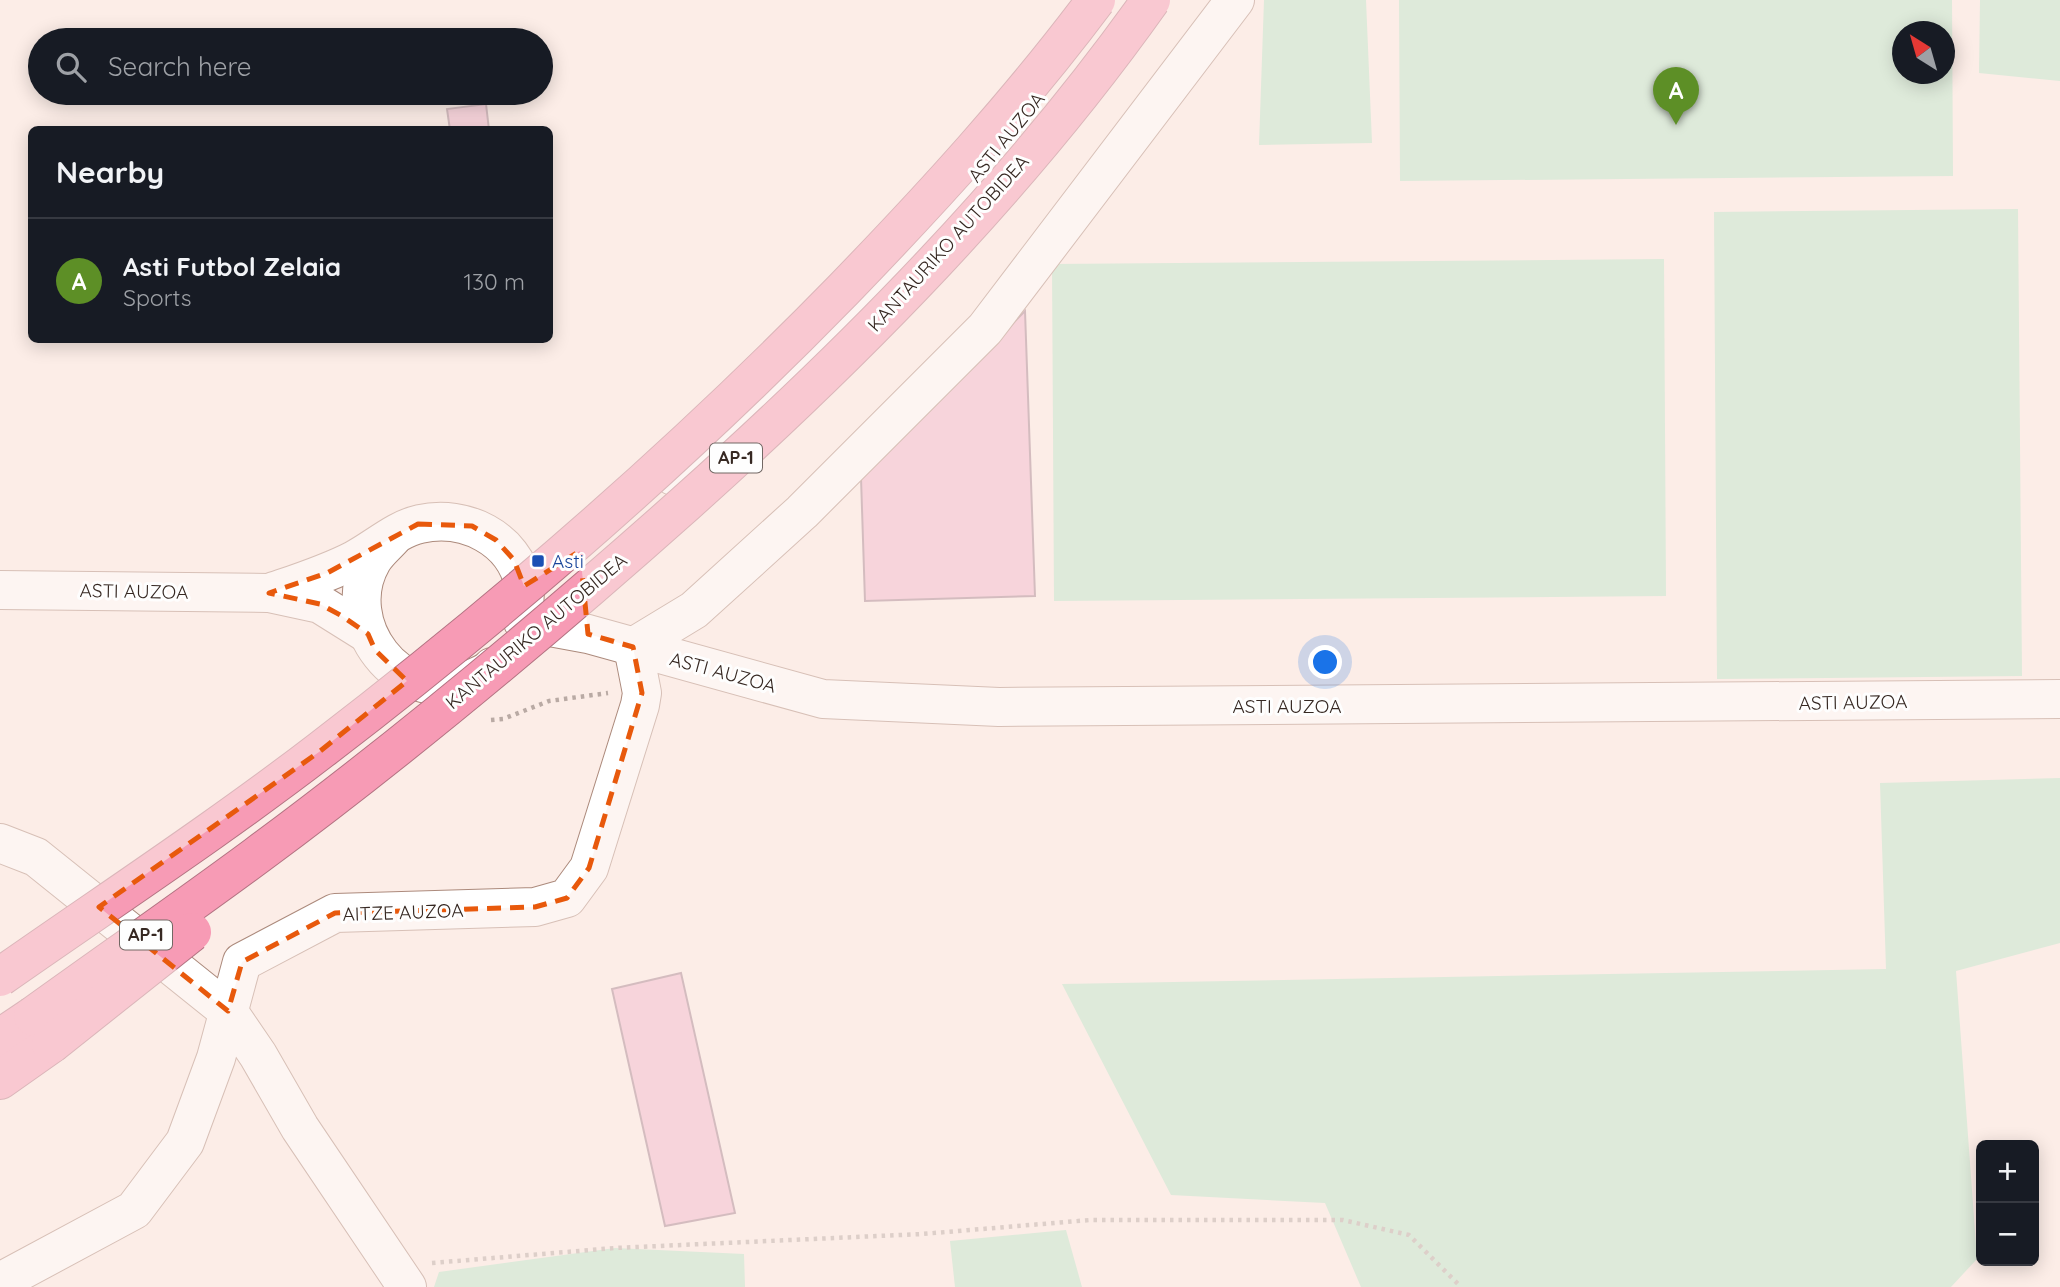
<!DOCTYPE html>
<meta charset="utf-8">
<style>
body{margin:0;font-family:Quicksand,sans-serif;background:#20242c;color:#f1f3f6}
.controls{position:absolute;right:21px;bottom:21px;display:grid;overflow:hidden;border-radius:10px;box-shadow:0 4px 18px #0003}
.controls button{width:63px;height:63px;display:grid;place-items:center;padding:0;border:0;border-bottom:2px solid #363941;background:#171b24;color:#f1f3f6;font:35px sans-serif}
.compass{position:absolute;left:1892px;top:21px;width:63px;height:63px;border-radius:50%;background:#171b24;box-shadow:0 4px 18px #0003;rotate:323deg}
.you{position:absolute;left:1326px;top:663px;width:24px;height:24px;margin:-18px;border:5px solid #fff;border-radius:50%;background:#1a73e8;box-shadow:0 0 0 10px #1a73e833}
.badge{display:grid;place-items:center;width:46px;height:46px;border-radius:50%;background:#5d8f26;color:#fff;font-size:23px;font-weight:700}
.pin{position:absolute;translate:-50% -58px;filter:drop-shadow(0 2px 4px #0008)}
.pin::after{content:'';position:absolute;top:37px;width:24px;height:21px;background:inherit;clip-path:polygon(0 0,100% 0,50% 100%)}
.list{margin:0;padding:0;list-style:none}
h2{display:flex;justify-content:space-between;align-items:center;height:91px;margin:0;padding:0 28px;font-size:30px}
h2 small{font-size:23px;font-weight:400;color:#9ea1a6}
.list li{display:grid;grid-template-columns:46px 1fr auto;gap:21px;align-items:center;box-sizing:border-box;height:126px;padding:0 28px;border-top:2px solid #363941}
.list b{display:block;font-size:26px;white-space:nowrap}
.list p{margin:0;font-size:23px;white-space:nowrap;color:#9ea1a6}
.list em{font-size:23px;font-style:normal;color:#9ea1a6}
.icon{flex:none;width:38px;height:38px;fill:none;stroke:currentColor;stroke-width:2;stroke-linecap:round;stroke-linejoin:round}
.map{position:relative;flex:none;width:2060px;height:1287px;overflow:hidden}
.search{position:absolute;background:#171b24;box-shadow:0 4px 18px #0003;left:28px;top:28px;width:525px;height:77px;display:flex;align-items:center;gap:18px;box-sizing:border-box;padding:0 24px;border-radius:38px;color:#9ea1a6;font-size:26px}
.panel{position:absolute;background:#171b24;box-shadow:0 4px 18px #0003;left:28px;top:126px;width:525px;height:217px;border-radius:10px}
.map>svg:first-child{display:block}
</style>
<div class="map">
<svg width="2060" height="1287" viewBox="0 0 2060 1287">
<rect width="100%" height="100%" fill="#fcede7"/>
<!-- green -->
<g fill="#bae6ca" fill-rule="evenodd">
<path d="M1264 0H1366L1372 143 1259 145Z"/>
<path d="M1399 0H1952L1953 176 1400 181ZM1902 32H1944V74H1902Z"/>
<path d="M1980 0H2060V81L1979 73Z"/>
<path d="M2018 209 2022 676 1717 679 1714 212Z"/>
<path d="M1664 259 1666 596 1054 601 1052 264Z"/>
<path d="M2060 778V943L1956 971 1977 1259 1951 1287H1361L1325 1203 1171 1195 1062 984 1886 969 1880 783Z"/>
<path d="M1066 1230 1082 1287H955L950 1241Z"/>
<path d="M615 1248 744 1254 745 1287H434L439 1272Z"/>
</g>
<!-- building -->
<g fill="#f1b6cc" stroke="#a5828f" stroke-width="2">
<path d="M486 104 489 130H450L447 109Z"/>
<path d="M1025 311 1035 596 865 601 861 478Z"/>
<path d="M681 973 735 1213 665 1226 612 989Z"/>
</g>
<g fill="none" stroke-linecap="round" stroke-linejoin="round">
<!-- minor casing -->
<g stroke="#ac8a7c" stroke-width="40">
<g id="minor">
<path d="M673 476 731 429 940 219 1001 143"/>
<path d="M393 537C386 545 377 552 372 561 336 623 399 708 469 680 477 676 486 674 492 667"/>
<path d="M0 590 269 593 320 604 368 634"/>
<path d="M269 593C298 583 327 574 354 560 375 549 397 529 420 524 465 514 514 538 524 585 526 595 524 608 523 618"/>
<path d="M523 622 588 634 823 699 999 707 2060 699"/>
<path d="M0 843 36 857 228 1011 258 1055 300 1128 407 1287"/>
<path d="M0 1282 134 1210 185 1142 216 1058 242 962 335 913 535 907 567 898 589 868 640 705 642 693 633 647 694 610 802 512 985 329 1235 0"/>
</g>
</g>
<!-- highway casing -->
<g stroke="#b37382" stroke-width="40">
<g id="highway">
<path d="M0 1038 33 1016"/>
<path d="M0 1080 51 1044"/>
</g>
</g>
<!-- path -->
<g stroke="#b9aaa4" stroke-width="4.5" stroke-dasharray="3.5 5" stroke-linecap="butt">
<path d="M491 720 503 719 549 701 608 693"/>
<path d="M432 1263 615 1248 922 1234 1090 1220H1343L1409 1235 1461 1287"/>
</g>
<!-- minor -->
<use href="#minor" stroke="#fff" stroke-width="38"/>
<!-- highway -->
<use href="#highway" stroke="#f79bb5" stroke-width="38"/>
<!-- highway-bridge casing -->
<g stroke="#b37382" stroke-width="40" stroke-linecap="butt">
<g id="highway-bridge">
<path d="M0 977C107 902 217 830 321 750 505 609 681 456 843 290 932 198 1019 103 1096 0"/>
<path d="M33 1016C108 962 183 910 256 856 405 746 548 626 686 503 856 351 1019 186 1151 0"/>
<path d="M51 1044 192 932"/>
</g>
</g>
<!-- highway-bridge -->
<use href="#highway-bridge" stroke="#f79bb5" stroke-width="38"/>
</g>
<!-- marked area -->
<path d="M0 0H2060V1287H0ZM418 524 472 526 496 540 514 560 524 586 580 551 588 634 633 647 642 693 589 868 567 898 535 907 335 913 242 962 228 1011 99 907 319 752 407 681 375 650 368 634 342 616 320 604 269 593 327 573Z" fill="#fcede7" fill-opacity=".55" fill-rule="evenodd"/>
<path fill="none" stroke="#e8590c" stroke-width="5" stroke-dasharray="14 9" stroke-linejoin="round" d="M418 524 472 526 496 540 514 560 524 586 580 551 588 634 633 647 642 693 589 868 567 898 535 907 335 913 242 962 228 1011 99 907 319 752 407 681 375 650 368 634 342 616 320 604 269 593 327 573Z"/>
<!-- markers -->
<rect fill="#1a4fb4" stroke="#fefefe" stroke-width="2.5" x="531" y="554" width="14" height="14" rx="3.5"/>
<g text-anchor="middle" stroke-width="6" stroke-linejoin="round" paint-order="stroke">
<!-- shield labels -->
<g fill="#fefefe" stroke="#726864" stroke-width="2">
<rect x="710" y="443.5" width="52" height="29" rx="5"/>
<rect x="120" y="920.5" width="52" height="29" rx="5"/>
</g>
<g font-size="18" font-weight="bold" fill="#362822">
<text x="736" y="464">AP-1</text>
<text x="146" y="941">AP-1</text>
</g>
<!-- street labels -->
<g font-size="19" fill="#362822" stroke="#fefefe">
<text transform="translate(1006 137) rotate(-51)" y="7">ASTI AUZOA</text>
<text transform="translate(948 243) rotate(-48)" y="7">KANTAURIKO AUTOBIDEA</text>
<text transform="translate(134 591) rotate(1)" y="7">ASTI AUZOA</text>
<text transform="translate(536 631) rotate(-40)" y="7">KANTAURIKO AUTOBIDEA</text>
<text transform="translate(723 672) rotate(15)" y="7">ASTI AUZOA</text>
<text transform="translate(1853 702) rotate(-1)" y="7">ASTI AUZOA</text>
<text x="1287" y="713">ASTI AUZOA</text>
<text transform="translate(403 912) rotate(-2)" y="7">AITZE AUZOA</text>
</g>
<!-- transit labels -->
<g font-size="19" fill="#164399" stroke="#fefefe" text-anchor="start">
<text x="552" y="568">Asti</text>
</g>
</g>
</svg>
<div class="controls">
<button>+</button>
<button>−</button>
</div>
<svg class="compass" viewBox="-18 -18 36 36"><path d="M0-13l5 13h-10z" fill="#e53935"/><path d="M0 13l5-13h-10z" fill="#9ea1a6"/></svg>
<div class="you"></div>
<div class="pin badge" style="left:1676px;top:125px">A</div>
<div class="search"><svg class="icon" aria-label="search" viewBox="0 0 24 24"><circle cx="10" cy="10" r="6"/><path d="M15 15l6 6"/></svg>Search here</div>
<section class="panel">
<h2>Nearby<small></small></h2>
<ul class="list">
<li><span class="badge">A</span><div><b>Asti Futbol Zelaia</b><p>Sports</p></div><em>130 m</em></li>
</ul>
</section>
</div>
